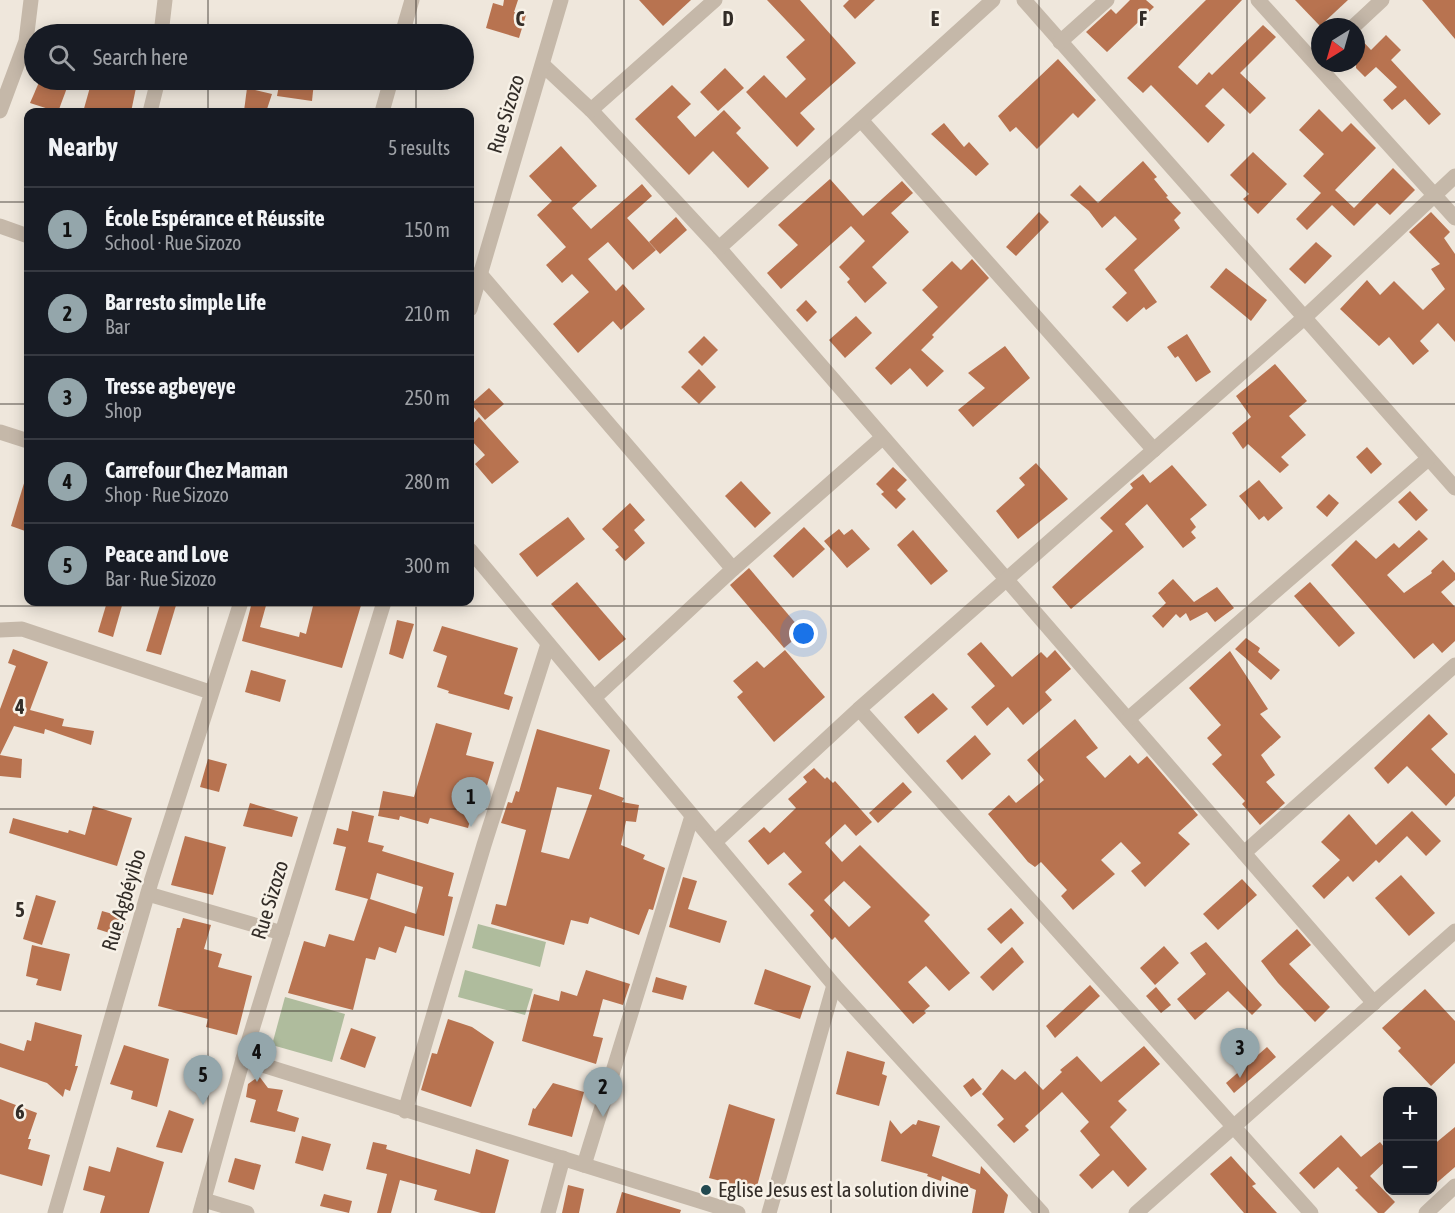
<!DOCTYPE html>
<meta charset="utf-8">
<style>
body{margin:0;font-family:"Asap Condensed",sans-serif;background:#242831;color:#f1f3f6}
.controls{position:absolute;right:18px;bottom:18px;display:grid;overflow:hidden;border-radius:12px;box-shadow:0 3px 15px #0003}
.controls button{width:54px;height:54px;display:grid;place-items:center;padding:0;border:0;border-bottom:2px solid #363941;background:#171b24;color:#f1f3f6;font:30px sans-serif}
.compass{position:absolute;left:1311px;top:18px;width:54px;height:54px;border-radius:50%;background:#171b24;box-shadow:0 3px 15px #0003;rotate:217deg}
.you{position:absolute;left:804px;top:634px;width:21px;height:21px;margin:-15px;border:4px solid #fff;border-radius:50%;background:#1a73e8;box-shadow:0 0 0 9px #1a73e833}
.badge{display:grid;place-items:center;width:39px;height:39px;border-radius:50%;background:#94a6ab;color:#111;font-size:20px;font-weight:700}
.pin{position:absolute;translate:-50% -50px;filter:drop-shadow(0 2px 3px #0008)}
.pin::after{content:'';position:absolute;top:32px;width:21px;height:18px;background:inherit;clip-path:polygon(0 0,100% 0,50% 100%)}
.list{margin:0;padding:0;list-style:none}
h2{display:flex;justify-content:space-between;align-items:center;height:78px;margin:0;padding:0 24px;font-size:26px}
h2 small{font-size:20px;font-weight:400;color:#9ea1a6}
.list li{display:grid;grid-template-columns:39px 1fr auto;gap:18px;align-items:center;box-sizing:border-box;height:84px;padding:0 24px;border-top:2px solid #363941}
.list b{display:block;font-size:22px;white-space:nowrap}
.list p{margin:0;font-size:20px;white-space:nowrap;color:#9ea1a6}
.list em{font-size:20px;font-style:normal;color:#9ea1a6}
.icon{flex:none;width:33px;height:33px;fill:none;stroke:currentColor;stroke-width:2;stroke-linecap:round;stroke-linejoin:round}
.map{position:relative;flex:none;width:1455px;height:1213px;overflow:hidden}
.search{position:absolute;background:#171b24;box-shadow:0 3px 15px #0003;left:24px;top:24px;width:450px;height:66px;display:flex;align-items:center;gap:15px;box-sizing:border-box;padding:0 21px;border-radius:33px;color:#9ea1a6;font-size:22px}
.panel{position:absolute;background:#171b24;box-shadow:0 3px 15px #0003;left:24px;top:108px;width:450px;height:498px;border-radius:12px}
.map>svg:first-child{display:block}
</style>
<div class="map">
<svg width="1455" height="1213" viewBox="0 0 1455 1213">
<rect width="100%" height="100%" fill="#efe7dc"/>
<!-- green -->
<g fill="#afbc9d">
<path d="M478 924 546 942 540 967 472 948Z"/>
<path d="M465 970 533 989 525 1015 458 997Z"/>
<path d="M285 997 345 1014 332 1062 272 1045Z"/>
</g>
<!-- building -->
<g fill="#b87350" fill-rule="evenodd">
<path d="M504 0H518L514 12 526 15 519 38 486 28 493 3 503 6Z"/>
<path d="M639 0H691L663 26Z"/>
<path d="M767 0H800L856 63 800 113 815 129 797 147 746 92 764 75 786 98 806 79 786 57 805 40Z"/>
<path d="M849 0H875L855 19 843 6Z"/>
<path d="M1130 0H1146L1154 7 1107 52 1086 32 1111 9 1116 14Z"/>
<path d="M1206 0H1242L1178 67 1197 85 1209 72 1212 75 1263 25 1276 37 1240 73 1266 98 1250 114 1223 88 1205 106 1225 125 1208 143 1151 85 1143 93 1127 78Z"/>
<path d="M1295 0H1348L1320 26Z"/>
<path d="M1422 0H1455V39Z"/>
<path d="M1357 35 1371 50 1386 35 1401 50 1391 60 1441 114 1429 125 1405 99 1392 110 1383 100 1397 87 1376 67 1365 77 1356 68Z"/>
<path d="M1058 59 1096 100 1078 118 1073 113 1037 149 1016 127 1010 132 998 116Z"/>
<path d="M725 68 744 88 718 111 700 92Z"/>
<path d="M40 80H55L68 85 58 112 30 103Z"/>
<path d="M92 80 137 83 131 112H83Z"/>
<path d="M280 80 314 82 312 101 277 96Z"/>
<path d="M672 85 691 104 677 117 695 137 724 110 741 128 736 133 769 168 748 188 713 151 689 175 635 119Z"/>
<path d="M247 88 272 94 266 112 244 111Z"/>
<path d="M1319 109 1342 132 1351 123 1376 148 1335 190 1354 208 1393 168 1415 190 1390 215 1377 203 1354 226 1332 205 1307 230 1296 219 1321 193 1303 176 1324 154 1299 130Z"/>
<path d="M944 123 964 147 969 142 989 164 976 176 931 134Z"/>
<path d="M561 146 597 186 572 208 591 229 642 184 652 196 627 218 656 250 633 270 608 242 588 259 616 291 623 284 645 309 621 330 613 321 578 353 553 324 589 292 572 274 562 283 546 265 566 247 537 215 552 201 529 176Z"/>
<path d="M1253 152 1287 184 1258 214 1243 199 1249 194 1230 175Z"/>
<path d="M1143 161 1157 177 1154 179 1168 196 1166 197 1181 213 1174 220 1180 228 1134 270 1157 302 1146 310 1144 307 1127 322 1112 307 1127 293 1105 269 1137 239 1115 216 1102 228 1089 211 1070 195 1080 185 1098 203Z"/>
<path d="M830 179 863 216 902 181 913 193 891 213 909 232 872 267 887 283 865 303 847 282 850 279 839 267 865 241 851 226 781 289 767 273 798 245 778 225Z"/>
<path d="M1039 212 1049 222 1016 256 1006 247Z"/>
<path d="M1431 212 1450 232 1444 238 1455 254V342L1438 323 1420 341 1429 351 1413 365 1389 337 1379 346 1340 309 1367 280 1380 295 1394 281 1423 310 1445 289 1431 269 1440 264 1409 232Z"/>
<path d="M676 217 687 230 660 254 649 242Z"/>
<path d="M1316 242 1332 256 1305 284 1289 269Z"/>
<path d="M972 259 989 278 932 335 934 337 921 350 944 371 927 387 910 368 891 385 875 368 938 307 922 290 952 261 961 270Z"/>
<path d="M1226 268 1267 300 1251 321 1210 287Z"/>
<path d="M806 300 817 312 807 322 796 310Z"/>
<path d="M856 316 872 333 845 358 829 340Z"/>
<path d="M1187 334 1211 372 1196 382 1178 356 1175 358 1167 347Z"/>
<path d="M704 336 718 350 702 366 688 352Z"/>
<path d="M1005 346 1030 378 973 427 958 410 985 388 968 373Z"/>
<path d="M1275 364 1307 401 1289 416 1306 435 1281 457 1289 465 1280 473 1248 444 1243 449 1232 433 1251 417 1236 396Z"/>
<path d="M699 369 716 387 699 404 681 387Z"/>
<path d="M489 388 504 404 485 420 471 404Z"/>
<path d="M479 417 519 462 492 484 475 464 485 455 470 439V427Z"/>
<path d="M1367 447 1382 464 1371 474 1356 457Z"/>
<path d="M1036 463 1068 499 1018 539 996 511 1025 485 1019 478Z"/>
<path d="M1172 465 1207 505 1190 519 1196 527 1191 532 1196 538 1183 548 1147 504 1125 524 1144 547 1071 609 1052 587 1113 531 1100 518 1133 488 1130 484 1143 474 1150 483Z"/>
<path d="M893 467 907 480 897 490 906 499 896 509 881 494 884 492 876 484Z"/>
<path d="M25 480H28V532L11 526Z"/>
<path d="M1259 480 1283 508 1268 521 1264 516 1259 520 1239 496Z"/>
<path d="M741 481 771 513 755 528 725 496Z"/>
<path d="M1410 491 1428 510 1416 521 1398 502Z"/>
<path d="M1329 494 1339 503 1327 517 1316 507Z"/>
<path d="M630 503 645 520 634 530 645 543 625 561 615 550 619 547 602 529Z"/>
<path d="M568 517 585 539 537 577 519 554Z"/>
<path d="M804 527 825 549 793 578 773 556Z"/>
<path d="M839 529 844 535 852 529 870 549 847 568 824 541Z"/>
<path d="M913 530 948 571 931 585 897 545Z"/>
<path d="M1419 530 1428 539 1387 575 1404 593 1432 573 1431 571 1443 560 1455 573V580L1441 592 1455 607V641L1442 653 1433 643 1414 659 1331 565 1356 540 1376 559 1394 543 1399 548Z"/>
<path d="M749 568 803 632 784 648 730 585Z"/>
<path d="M1173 579 1194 602 1217 587 1234 608 1215 622 1207 612 1190 621 1186 613 1180 618 1176 614 1163 628 1152 616 1166 603 1158 593Z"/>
<path d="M577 582 626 639 599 661 551 604Z"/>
<path d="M1310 582 1355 633 1339 647 1294 596Z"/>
<path d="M107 602H123L113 637 98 632Z"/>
<path d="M161 602H177L161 655 146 651Z"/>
<path d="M252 602H267L260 627 299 637 300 632 306 634 314 602H362L342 668 242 641Z"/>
<path d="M397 620 414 624 403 659 389 654Z"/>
<path d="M442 626 518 648 504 694 513 697 509 710 448 693 449 691 437 687 447 656 433 651Z"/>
<path d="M1246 638 1260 648 1258 652 1280 670 1271 680 1235 649Z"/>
<path d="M981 642 1012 677 1041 652 1047 658 1055 650 1071 669 1045 692 1052 700 1023 725 1008 707 987 726 971 707 995 686 967 654Z"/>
<path d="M13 649 48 662 30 710 64 719 62 726 94 731 91 745 45 729 44 734 14 726 0 755V709L16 666 8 663Z"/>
<path d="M785 650 825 697 774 742 737 697 743 692 733 681 757 661 764 668Z"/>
<path d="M1230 651 1268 709 1260 714 1281 737 1261 755 1275 775 1266 782 1285 803 1260 825 1242 804 1245 801 1212 764 1222 755 1207 738 1221 725 1189 688Z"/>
<path d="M251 670 286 680 280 702 245 692Z"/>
<path d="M933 693 948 709 918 734 904 717Z"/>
<path d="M1429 714 1448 734 1431 749 1455 774V796L1446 806 1407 766 1388 784 1374 768Z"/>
<path d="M1075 719 1098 748 1086 757 1105 778 1130 755 1138 764 1147 756 1198 815 1178 833 1190 844 1145 887 1131 871 1141 863 1121 842 1101 860 1115 874 1073 910 1061 896 1067 890 1041 862 1035 867 1028 862 988 814 1009 795 1016 803 1044 780 1027 760Z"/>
<path d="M436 723 472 733 466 755 494 762 486 789 479 787 468 828 430 818 428 824 400 816 399 820 378 816 383 791 414 797Z"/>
<path d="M537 729 610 750 599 789 624 798 622 802 639 805 636 822 626 821 621 845 645 855 643 859 665 868 653 910 649 909 639 935 590 917 588 924 571 920 564 945 491 924 496 904 506 906 526 830 501 823 508 802 512 803 516 791 519 792ZM557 787 592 795 569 859 541 852Z"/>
<path d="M975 735 991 754 962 780 946 761Z"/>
<path d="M0 755 22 759 21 778 0 776Z"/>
<path d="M208 759 227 764 219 792 200 787Z"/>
<path d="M814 768 825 779 827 777 833 783 835 781 872 822 856 836 845 824 825 843 842 862 860 845 930 915 924 921 970 973 949 991 926 966 908 982 930 1006 924 1011 926 1013 913 1024 835 937 832 940 810 915 814 911 788 884 802 872 784 852 768 865 748 841 764 827 770 833 796 808 788 799 807 782 803 777ZM844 881 871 907 849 927 824 900Z"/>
<path d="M903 782 912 792 878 823 869 813Z"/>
<path d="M250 803 298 817 292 837 243 826Z"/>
<path d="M93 806 132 818 117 866 9 833 13 818 56 830 68 833 69 830 85 835Z"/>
<path d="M352 811 374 816 368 842 384 846 382 851 454 873 448 896 453 897 444 936 405 926 396 953 379 947 375 960 366 958 353 1010 288 993 304 941 325 947 329 934 354 941 368 899 335 890 346 847 333 844 337 828 348 831ZM377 873 423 887 416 914 370 899Z"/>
<path d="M1412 811 1441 841 1426 856 1407 836 1379 863 1376 860 1353 882 1348 876 1324 899 1312 886 1340 860 1321 842 1349 814 1376 845Z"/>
<path d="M185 836 226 847 213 895 171 885Z"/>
<path d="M1401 875 1435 913 1409 936 1375 898Z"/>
<path d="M683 877 697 881 688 909 727 921 720 943 669 927Z"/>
<path d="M1242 879 1257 895 1218 930 1203 914Z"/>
<path d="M36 895 56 901 42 945 23 939Z"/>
<path d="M1011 908 1024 923 1001 944 987 929Z"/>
<path d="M102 911 127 918 122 937 97 929Z"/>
<path d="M183 918 211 925 204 949 222 954 218 967 252 976 237 1035 206 1027 208 1019 158 1006 177 928H180Z"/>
<path d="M1297 929 1311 945 1289 964 1330 1007 1315 1022 1278 983 1261 961Z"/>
<path d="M1206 942 1262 1005 1252 1015 1228 991 1195 1020 1177 999 1206 974 1190 953Z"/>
<path d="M32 945 70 954 61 991 36 985 38 979 26 976Z"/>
<path d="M1164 946 1179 963 1155 985 1140 968Z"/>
<path d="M1012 947 1024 962 993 991 980 977Z"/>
<path d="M765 969 811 986 800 1019 754 1004Z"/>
<path d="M586 970 630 984 623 1005 603 999 593 1036 603 1038 596 1064 522 1041 534 994 559 1001 561 991 577 996Z"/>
<path d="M656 977 687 986 683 1000 652 992Z"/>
<path d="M1090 985 1100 996 1055 1038 1046 1026Z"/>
<path d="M1156 987 1171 1005 1161 1013 1146 996Z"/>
<path d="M1425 989 1455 1021V1063L1431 1086 1398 1051 1401 1048 1382 1028Z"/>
<path d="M448 1019 472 1027 494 1042 471 1107 421 1090 432 1053 437 1054Z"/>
<path d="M35 1022 82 1035 75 1066H78L70 1091 65 1089 63 1097 47 1083 0 1067V1043L24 1051 27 1040 31 1041Z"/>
<path d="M351 1028 376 1037 365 1068 340 1059Z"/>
<path d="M124 1045 169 1059 157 1107 131 1099 133 1091 110 1084Z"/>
<path d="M1144 1046 1160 1064 1118 1101 1127 1110 1110 1127 1147 1169 1128 1187 1113 1170 1092 1189 1079 1175 1100 1155 1080 1131 1089 1122 1062 1092 1025 1126 1029 1130 1014 1143 997 1125 1004 1119 982 1094 1002 1069 1015 1080 1025 1071 1043 1090 1062 1072 1060 1070 1077 1056 1101 1082Z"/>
<path d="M1267 1047 1276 1057 1234 1093 1226 1083Z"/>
<path d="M847 1051 885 1062 882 1074 887 1076 879 1106 836 1094Z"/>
<path d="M259 1076 268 1088 283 1090 277 1111 299 1118 295 1132 250 1122 256 1100 246 1097 248 1084Z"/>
<path d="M973 1078 982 1089 971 1097 963 1086Z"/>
<path d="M553 1083 584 1092 572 1137 528 1125 533 1108 535 1109Z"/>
<path d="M0 1099 37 1113 28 1139H31L28 1149 50 1155 42 1186 0 1174Z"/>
<path d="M729 1104 775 1119 756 1190 709 1178Z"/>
<path d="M169 1110 194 1119 182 1153 156 1147Z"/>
<path d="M890 1120 901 1134 913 1124 916 1125 918 1120 940 1126 932 1156 980 1174 981 1166 1008 1195 1004 1213H972L976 1190 942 1176 941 1181 927 1176 928 1174 881 1161Z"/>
<path d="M1455 1127V1167L1432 1187V1146Z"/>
<path d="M1341 1135 1361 1157 1380 1142 1388 1152V1159L1370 1176 1395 1202 1384 1213H1378L1355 1190 1358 1188 1338 1167 1314 1189 1299 1173Z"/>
<path d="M302 1136 331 1144 323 1171 295 1163Z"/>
<path d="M373 1142 387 1145 386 1149 470 1174 476 1149 509 1160 495 1213H481L434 1200 437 1190 400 1180 391 1213H377L387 1174 366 1169Z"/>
<path d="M117 1147 164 1162 149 1213H100L105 1196 83 1190 89 1166 110 1172Z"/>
<path d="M1231 1156 1256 1184 1252 1186 1277 1213H1244L1210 1174Z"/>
<path d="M235 1158 261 1165 254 1190 228 1182Z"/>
<path d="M568 1185 584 1189 579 1213H562Z"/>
<path d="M622 1192 681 1210 680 1213H616Z"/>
<path d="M324 1194 352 1201 349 1213 320 1206Z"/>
</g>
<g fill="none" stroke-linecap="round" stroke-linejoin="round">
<!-- minor -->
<g stroke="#c5b8a9" stroke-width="15">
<path d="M1024 0 1455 488"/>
<path d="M1258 0 1455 218"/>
<path d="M1353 27 1382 0"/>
<path d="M161 34 165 0"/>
<path d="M402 34 412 0"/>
<path d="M1060 42 1107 0"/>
<path d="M543 65 591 110 719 248 1374 1003"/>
<path d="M591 110 715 0"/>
<path d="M0 111 26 41 31 0"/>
<path d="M150 112 158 80"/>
<path d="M382 112 391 80"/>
<path d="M861 120 1154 450"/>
<path d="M0 226 28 236"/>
<path d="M719 248 993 0"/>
<path d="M470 276 480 274 733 569"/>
<path d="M470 309 561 0"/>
<path d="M0 432 28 441"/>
<path d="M470 550 834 985 1042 1213"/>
<path d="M0 630 22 629 210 692"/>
<path d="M594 698 733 569 882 438"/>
<path d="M859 709 1311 1213"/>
<path d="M1128 719 1428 459"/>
<path d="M715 842 859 709 1304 318 1455 176"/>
<path d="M1244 853 1455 665"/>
<path d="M148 894 282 933"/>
<path d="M243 1059 738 1213"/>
<path d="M405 1111 484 845 548 644"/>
<path d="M584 1165 692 816"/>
<path d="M204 1200 247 1213"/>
<path d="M55 1213 151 882 241 602"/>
<path d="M200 1213 243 1059 384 602"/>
<path d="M548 1213 563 1158"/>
<path d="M769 1213 834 985"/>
<path d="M1136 1213 1455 931"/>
<path d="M1426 1213 1455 1186"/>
</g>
</g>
<!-- grid -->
<path fill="none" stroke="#332d28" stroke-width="1.5" stroke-opacity="0.55" d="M208 0V34M416 0V34M624 0V1213M831 0V1213M1039 0V1213M1247 0V1213M208 80V112M416 80V112M0 202H28M470 202H1455M0 404H28M470 404H1455M208 602V1213M416 602V1213M0 606H1455M0 809H1455M0 1011H1455"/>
<!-- markers -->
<circle fill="#224950" stroke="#f7f1e7" stroke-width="2" cx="706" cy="1190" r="6"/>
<g text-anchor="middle" stroke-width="5" stroke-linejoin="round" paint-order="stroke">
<!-- street labels -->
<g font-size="21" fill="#332d28" stroke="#f7f1e7">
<text transform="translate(506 114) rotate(-73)" y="7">Rue Sizozo</text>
<text transform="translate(124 900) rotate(-73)" y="7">Rue Agbéyibo</text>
<text transform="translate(270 900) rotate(-73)" y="7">Rue Sizozo</text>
</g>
<!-- poi labels -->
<g font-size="21" fill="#332d28" stroke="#f7f1e7" text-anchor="start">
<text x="718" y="1197">Eglise Jesus est la solution divine</text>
</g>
</g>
<g font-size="20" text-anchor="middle" font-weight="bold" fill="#332d28" stroke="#f7f1e7" stroke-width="5" stroke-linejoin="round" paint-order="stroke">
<text x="520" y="26">C</text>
<text x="728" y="26">D</text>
<text x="935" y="26">E</text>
<text x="1143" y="26">F</text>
<text x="20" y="714">4</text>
<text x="20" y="917">5</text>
<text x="20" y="1119">6</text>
</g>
</svg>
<div class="controls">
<button>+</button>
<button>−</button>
</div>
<svg class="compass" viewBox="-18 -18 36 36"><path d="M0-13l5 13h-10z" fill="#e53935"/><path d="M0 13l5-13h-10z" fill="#9ea1a6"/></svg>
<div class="you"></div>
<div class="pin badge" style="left:471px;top:827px">1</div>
<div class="pin badge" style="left:603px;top:1117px">2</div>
<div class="pin badge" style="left:1240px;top:1078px">3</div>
<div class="pin badge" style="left:257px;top:1082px">4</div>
<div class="pin badge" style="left:203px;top:1105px">5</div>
<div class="search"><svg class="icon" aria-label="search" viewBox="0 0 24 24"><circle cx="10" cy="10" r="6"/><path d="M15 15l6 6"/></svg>Search here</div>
<section class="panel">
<h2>Nearby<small>5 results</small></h2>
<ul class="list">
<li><span class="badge">1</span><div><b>École Espérance et Réussite</b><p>School · Rue Sizozo</p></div><em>150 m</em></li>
<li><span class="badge">2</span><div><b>Bar resto simple Life</b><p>Bar</p></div><em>210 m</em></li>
<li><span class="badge">3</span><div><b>Tresse agbeyeye</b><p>Shop</p></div><em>250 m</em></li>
<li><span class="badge">4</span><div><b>Carrefour Chez Maman</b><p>Shop · Rue Sizozo</p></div><em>280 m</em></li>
<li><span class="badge">5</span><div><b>Peace and Love</b><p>Bar · Rue Sizozo</p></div><em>300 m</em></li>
</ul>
</section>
</div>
